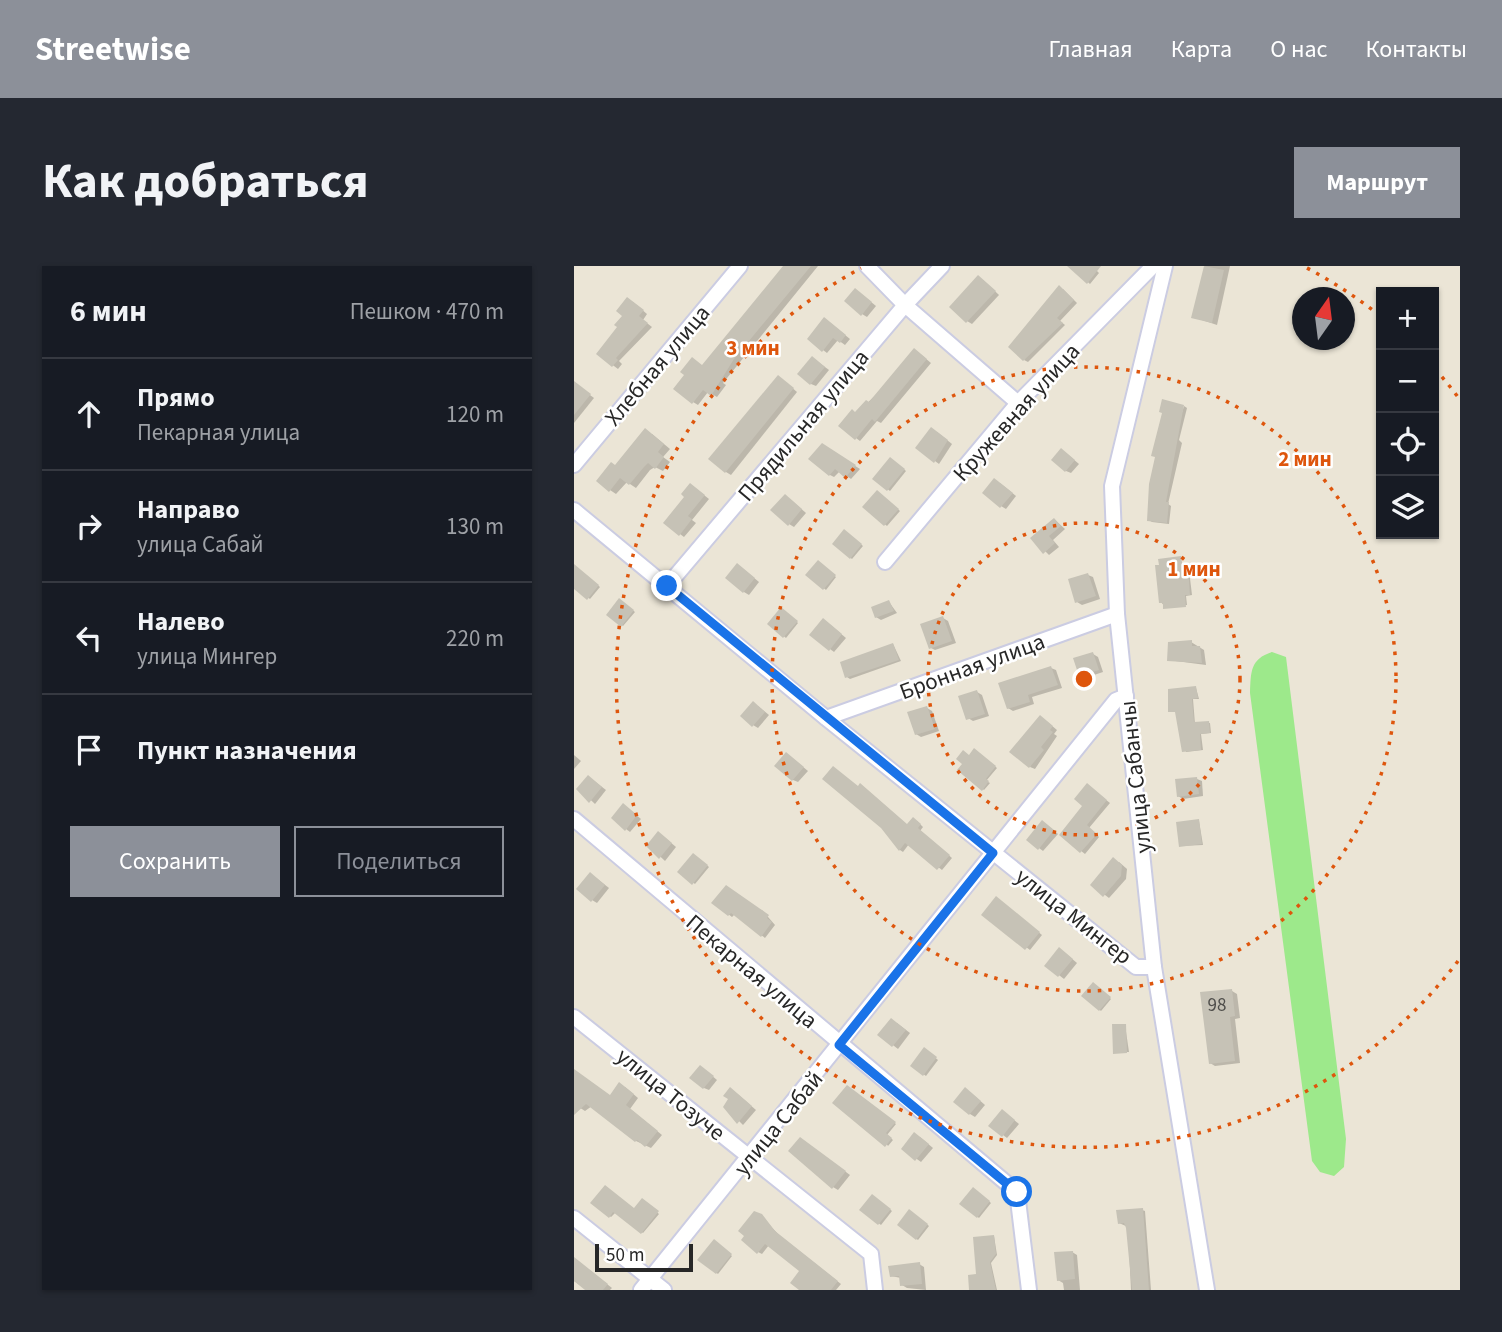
<!DOCTYPE html>
<html lang="ru">
<meta charset="utf-8">
<style>
body{margin:0;font-family:"Source Sans 3",sans-serif;background:#242831;color:#f1f3f6}
.controls{position:absolute;right:21px;top:21px;display:grid;overflow:hidden;border-radius:0px;box-shadow:0 2px 5px #0004}
.controls button{width:63px;height:63px;display:grid;place-items:center;padding:0;border:0;border-bottom:2px solid #363941;background:#171b24;color:#f1f3f6;font:35px sans-serif}
.compass{position:absolute;left:718px;top:21px;width:63px;height:63px;border-radius:50%;background:#171b24;box-shadow:0 2px 5px #0004;rotate:14deg}
.scale{position:absolute;left:21px;bottom:18px;width:98px;box-sizing:border-box;padding-left:7px;border:4px solid #272727;border-top:0;font-size:19px;line-height:24px;white-space:nowrap;color:#272727;-webkit-text-stroke:5px #fff;paint-order:stroke}
.stop{position:absolute;width:21px;height:21px;margin:-16px;border:5px solid #1a73e8;border-radius:50%;background:#fff}
.stop.end{background:#1a73e8;border-color:#fff;box-shadow:0 2px 7px #0008}
.list{margin:0;padding:0;list-style:none}
h2{display:flex;justify-content:space-between;align-items:center;height:91px;margin:0;padding:0 28px;font-size:30px}
h2 small{font-size:23px;font-weight:400;color:#9ea1a6}
.list li{display:grid;grid-template-columns:46px 1fr auto;gap:21px;align-items:center;box-sizing:border-box;height:112px;padding:0 28px;border-top:2px solid #363941}
.list b{display:block;font-size:26px;white-space:nowrap}
.list p{margin:0;font-size:23px;white-space:nowrap;color:#9ea1a6}
.list em{font-size:23px;font-style:normal;color:#9ea1a6}
.actions{display:flex;gap:14px;padding:21px 28px}
.actions a{flex:1;padding:16px 0;border:2px solid #8c9099;border-radius:0px;text-align:center;font-size:24px;color:#8c9099}
.actions .main{background:#8c9099;color:#fff}
.icon{flex:none;width:38px;height:38px;fill:none;stroke:currentColor;stroke-width:2;stroke-linecap:round;stroke-linejoin:round}
.map{position:relative;flex:none;width:886px;height:1024px;overflow:hidden;border-radius:0px}
header{display:flex;align-items:center;gap:42px;box-sizing:border-box;height:98px;padding:0 35px;background:#8c9099;color:#fff}
header strong{font-size:33px}
nav{display:flex;gap:38px;margin-inline-start:auto;font-size:24px}
.intro{display:flex;align-items:center;justify-content:space-between;box-sizing:border-box;height:168px;padding:0 42px}
h1{margin:0;font-size:49px}
.button{padding:18px 32px;border-radius:0px;background:#8c9099;color:#fff;font-size:24px;font-weight:700}
main{display:flex;gap:42px;padding:0 42px}
aside{flex:1;background:#171b24;border-radius:0px;box-shadow:0 2px 5px #0004}
.map>svg:first-child{display:block}
</style>
<header>
<strong>Streetwise</strong>
<nav><a>Главная</a><a>Карта</a><a>О нас</a><a>Контакты</a></nav>
</header>
<div class="intro"><h1>Как добраться</h1><a class="button">Маршрут</a></div>
<main>
<aside>
<h2>6 мин<small>Пешком · 470 m</small></h2>
<ul class="list">
<li><svg class="icon" aria-label="ahead" viewBox="0 0 24 24"><path d="M12 20V5M6 11l6-6 6 6"/></svg><div><b>Прямо</b><p>Пекарная улица</p></div><em>120 m</em></li>
<li><svg class="icon" aria-label="right" viewBox="0 0 24 24"><path d="M7 20v-9h11M14 6l5 5-5 5"/></svg><div><b>Направо</b><p>улица Сабай</p></div><em>130 m</em></li>
<li><svg class="icon" aria-label="left" viewBox="0 0 24 24"><path d="M17 20v-9H6M10 6l-5 5 5 5"/></svg><div><b>Налево</b><p>улица Мингер</p></div><em>220 m</em></li>
<li><svg class="icon" aria-label="arrive" viewBox="0 0 24 24"><path d="M6 21V4h12l-3 4 3 4H6"/></svg><div><b>Пункт назначения</b></div></li>
</ul>
<div class="actions"><a class="main">Сохранить</a><a>Поделиться</a></div>
</aside>
<div class="map">
<svg width="886" height="1024" viewBox="0 0 886 1024">
<rect width="100%" height="100%" fill="#ebe5d6"/>
<!-- green -->
<path fill="#9de98b" d="M698 386 712 391 772 873 770 901 760 910 746 906 738 895 676 427C677 406 676 393 698 386Z"/>
<!-- shadow -->
<g fill="#0003">
<path d="M211 0H244L149 117 152 119 143 131 134 126 124 139 119 136 129 101Z"/>
<path d="M505 0H522L520 2 525 7 516 18 501 4Z"/>
<path d="M631 0H656L643 59 619 51Z"/>
<path d="M409 14 425 29 398 58 393 55Z"/>
<path d="M489 23 503 37 486 55 491 59 454 96 450 94Z"/>
<path d="M286 27 302 40 293 51 288 48Z"/>
<path d="M59 36 73 48 69 54 78 61 45 95 48 98 44 103 24 88 46 61Z"/>
<path d="M255 56 276 73 271 79 264 74 253 87 249 84Z"/>
<path d="M345 87 357 97 307 157 303 155 286 175 282 172V148Z"/>
<path d="M239 92 255 104 242 120 237 118Z"/>
<path d="M209 114 223 126 157 209 152 206 137 193Z"/>
<path d="M0 117 20 132 0 157Z"/>
<path d="M610 140 613 142 605 174 608 177 594 238 597 240 595 258 578 256 575 254Z"/>
<path d="M363 166 378 178 365 198 361 195Z"/>
<path d="M78 168 96 183 89 191 96 196 89 205 81 201 76 204 62 222 53 216 42 228 36 224 42 200Z"/>
<path d="M248 179 286 203 277 213 266 205 260 211 256 209Z"/>
<path d="M492 187 505 198 497 207 492 205Z"/>
<path d="M317 193 332 205 316 225 301 213Z"/>
<path d="M426 217 442 230 432 243 427 240Z"/>
<path d="M121 222 135 233 118 254 122 257 110 271 106 268 113 230Z"/>
<path d="M303 226 326 245 313 260 290 241Z"/>
<path d="M216 233 232 247 220 261 215 258Z"/>
<path d="M481 254 491 263 479 274 485 281 475 289 459 273Z"/>
<path d="M271 265 289 280 278 293 260 278Z"/>
<path d="M607 292 609 303 615 304 618 329 612 330 613 339 591 341 587 336Z"/>
<path d="M244 297 262 311 252 324 234 309Z"/>
<path d="M168 302 185 316 175 329 170 326Z"/>
<path d="M5 304 26 321 16 333 0 321V309Z"/>
<path d="M514 309 519 311 526 333 508 339 503 336Z"/>
<path d="M45 334 61 346 49 360 34 348Z"/>
<path d="M315 336 323 347 307 354 302 351Z"/>
<path d="M208 343 224 357 212 372 195 358Z"/>
<path d="M369 352 374 355 382 377 361 384 357 382Z"/>
<path d="M254 357 272 372 260 386 256 383Z"/>
<path d="M617 376 630 384 632 399 594 394Z"/>
<path d="M319 378 327 395 276 413 273 411Z"/>
<path d="M519 388 524 391 529 406 511 412 506 409Z"/>
<path d="M477 402 482 404 488 422 458 431 460 438 439 445 434 442Z"/>
<path d="M622 422 625 433H619L621 458 636 457 637 467 627 468 629 484 612 486 603 446 596 445Z"/>
<path d="M403 426 408 429 415 450 399 455 394 452Z"/>
<path d="M184 440 195 449 184 462 179 459Z"/>
<path d="M353 442 358 445 365 465 347 471 342 468Z"/>
<path d="M471 454 483 464 480 468 483 470 461 503 456 501Z"/>
<path d="M401 485 423 502 412 515 416 517 410 524 385 504Z"/>
<path d="M0 489 7 495 0 503Z"/>
<path d="M217 491 234 505 224 516 219 514Z"/>
<path d="M623 513 628 515 629 530 609 533 604 530Z"/>
<path d="M19 514 32 524 21 538 5 523Z"/>
<path d="M284 522 334 560 343 555 349 561 346 565 378 592 368 604 335 578 329 586 326 584Z"/>
<path d="M517 522 536 537 515 562 525 571 511 588 487 569 511 540Z"/>
<path d="M54 542 67 553 56 566 52 563Z"/>
<path d="M625 555 629 579 606 580Z"/>
<path d="M473 559 484 568 469 585 465 582Z"/>
<path d="M89 570 102 581 91 595 75 580Z"/>
<path d="M120 589 135 601 121 618 106 606Z"/>
<path d="M545 596 553 603 552 613 535 632 518 619Z"/>
<path d="M21 611 35 622 23 637 18 634Z"/>
<path d="M426 635 468 669 456 684 410 649Z"/>
<path d="M140 637 188 644 201 659 191 672 161 648 158 651Z"/>
<path d="M490 686 503 697 490 713 472 699Z"/>
<path d="M520 718 537 733 527 745 510 730Z"/>
<path d="M658 725 663 728 666 752 661 753 666 797 641 800 636 797Z"/>
<path d="M323 757 336 767 324 783 306 769Z"/>
<path d="M551 759 555 786H541Z"/>
<path d="M351 783 364 794 352 810 338 800Z"/>
<path d="M0 804 36 830 51 821 64 832 56 843 88 869 77 882 62 875 18 840 11 845 0 838Z"/>
<path d="M131 804 143 814 135 824 130 822Z"/>
<path d="M275 822 322 858 313 869 319 874 314 880Z"/>
<path d="M161 826 182 844 169 859 151 841Z"/>
<path d="M396 826 411 839 401 851 396 848Z"/>
<path d="M433 848 445 858 433 872 429 869Z"/>
<path d="M346 871 359 882 347 896 329 883Z"/>
<path d="M231 876 276 909 264 924 259 921Z"/>
<path d="M400 923 417 937 405 952 388 938Z"/>
<path d="M298 930 318 945 307 959 288 944Z"/>
<path d="M68 934 85 948 69 967 42 946 37 951 19 937 60 944Z"/>
<path d="M568 944 571 945 577 1024H557L554 961 545 957Z"/>
<path d="M336 945 355 960 344 974 325 959Z"/>
<path d="M187 950 205 969 267 1018 262 1024H228V1005L195 979 188 988 184 986Z"/>
<path d="M420 970 423 989 417 997 423 1024H397Z"/>
<path d="M140 976 158 990 144 1008 126 994Z"/>
<path d="M498 986 503 989 506 1024H490L489 1017 484 1014Z"/>
<path d="M0 992 38 1022 36 1024H13L0 1015Z"/>
<path d="M345 998 350 1001 352 1024 333 1022 328 1019 327 1012 317 1010Z"/>
</g>
<!-- building -->
<g fill="#c6c2b6">
<path d="M209 0H237L160 93 137 130 129 124 118 138 99 123 110 109 106 106 118 91 128 99Z"/>
<path d="M493 0H527L513 18Z"/>
<path d="M630 0 650 4 638 57 617 52Z"/>
<path d="M404 9 422 25 392 57 375 41Z"/>
<path d="M485 19 500 34 483 52 489 57 449 95 434 81Z"/>
<path d="M281 22 298 36 287 50 270 35Z"/>
<path d="M53 31 70 44 65 50 74 57 42 92 44 94 38 101 22 88 43 61 40 59 48 50 42 45Z"/>
<path d="M250 51 272 69 266 77 259 72 248 86 233 73Z"/>
<path d="M340 82 353 93 301 156 298 153 281 174 264 160 278 143 281 146 292 134 295 136Z"/>
<path d="M238 90 251 101 236 119 223 108Z"/>
<path d="M204 109 220 122 151 207 134 193Z"/>
<path d="M0 115 17 128 0 149Z"/>
<path d="M588 133 610 139 592 236H595L593 257 573 255 575 218 581 191 577 190 588 147 585 146Z"/>
<path d="M357 161 374 174 360 197 341 182Z"/>
<path d="M71 162 90 178 84 186 90 191 81 203 74 197 70 201 55 219 46 212 35 226 22 215 37 196 41 199Z"/>
<path d="M248 177 282 199 271 212 261 203 255 210 234 193Z"/>
<path d="M487 182 501 194 491 206 477 194Z"/>
<path d="M316 191 331 203 313 225 298 213Z"/>
<path d="M420 212 439 227 426 242 408 227Z"/>
<path d="M116 217 131 229 114 250 118 253 105 270 89 257 110 231 107 228Z"/>
<path d="M303 224 325 243 310 260 288 241Z"/>
<path d="M211 228 228 243 214 260 196 244Z"/>
<path d="M480 252 487 260 475 270 481 277 469 288 456 272Z"/>
<path d="M270 263 288 278 276 293 258 278Z"/>
<path d="M607 290 608 302 614 301 616 329H611L612 341 589 343V337H585L581 299H585L584 293Z"/>
<path d="M244 294 262 309 249 324 231 309Z"/>
<path d="M163 297 181 312 169 327 151 312Z"/>
<path d="M0 298 25 319 13 334 0 323Z"/>
<path d="M514 307 522 330 501 337 494 313Z"/>
<path d="M45 332 60 344 47 361 32 349Z"/>
<path d="M315 334 320 345 301 352 297 341Z"/>
<path d="M207 341 224 355 209 372 193 358Z"/>
<path d="M369 350 378 375 355 383 346 358Z"/>
<path d="M249 352 268 368 255 385 235 369Z"/>
<path d="M618 374V380H626L628 397 593 395 594 376Z"/>
<path d="M319 377 325 394 271 412 266 396Z"/>
<path d="M519 386 525 404 505 410 499 392Z"/>
<path d="M477 400 484 419 454 429 456 436 433 443 424 417Z"/>
<path d="M622 420 624 432 618 433 620 456 635 455 636 467 626 468 627 484 608 486 601 446H594V423Z"/>
<path d="M403 424 411 448 392 454 384 430Z"/>
<path d="M179 435 191 446 178 461 166 450Z"/>
<path d="M353 440 361 463 341 469 333 446Z"/>
<path d="M466 449 479 460 476 464 479 466 467 481 470 484 455 502 435 486Z"/>
<path d="M400 482 422 500 412 513 415 515 408 525 383 504 388 498 382 493 389 484 395 489Z"/>
<path d="M212 486 230 501 218 515 200 500Z"/>
<path d="M259 500 284 520 286 517 333 558 339 551 347 558 344 562 376 589 363 604 331 577 325 585 307 562 248 513Z"/>
<path d="M14 509 28 521 15 537 2 523Z"/>
<path d="M623 511 625 528 603 531 601 513Z"/>
<path d="M513 517 533 534 513 559 523 568 506 587 485 569 508 540 500 533Z"/>
<path d="M49 537 63 549 51 565 37 552Z"/>
<path d="M625 553 628 578 605 581 602 556Z"/>
<path d="M468 554 480 564 464 584 452 574Z"/>
<path d="M84 565 98 577 85 593 72 580Z"/>
<path d="M119 587 134 599 118 619 103 606Z"/>
<path d="M539 591 548 599 547 610 529 631 516 619Z"/>
<path d="M16 606 31 619 17 636 2 623Z"/>
<path d="M152 619 195 649 193 652 198 656 187 671 157 647 154 650 137 637Z"/>
<path d="M422 630 466 666 451 684 407 649Z"/>
<path d="M485 681 499 693 484 711 470 700Z"/>
<path d="M519 716 537 731 525 745 507 730Z"/>
<path d="M658 723 661 750 656 751 661 795 635 798 626 726Z"/>
<path d="M317 752 332 764 318 781 303 769Z"/>
<path d="M538 758H552L553 787 539 788Z"/>
<path d="M350 781 363 791 349 810 336 800Z"/>
<path d="M126 799 140 810 129 823 115 812Z"/>
<path d="M0 803 36 829 45 816 60 828 52 839 84 865 71 881 63 874 61 876 12 838 0 849Z"/>
<path d="M273 819 322 856 312 867 318 872 311 881 258 837Z"/>
<path d="M156 821 178 840 163 858 149 841 154 833 149 830Z"/>
<path d="M391 821 407 835 395 849 379 836Z"/>
<path d="M428 843 441 854 428 871 414 860Z"/>
<path d="M340 866 355 878 341 895 327 883Z"/>
<path d="M226 871 272 905 258 923 214 885Z"/>
<path d="M31 919 60 942 68 932 85 945 67 968 39 946 35 952 16 937Z"/>
<path d="M399 921 416 935 403 952 385 938Z"/>
<path d="M298 928 317 943 304 959 285 944Z"/>
<path d="M569 942 575 1024H558L552 962 550 957 544 958 542 944Z"/>
<path d="M335 943 354 958 342 974 323 959Z"/>
<path d="M180 945 188 948 201 965 264 1015 257 1024H225L216 1017 225 1005 191 978 183 988 167 974 170 970 164 965Z"/>
<path d="M420 969 422 988 416 996 422 1024H395L394 1009 402 1008 399 971Z"/>
<path d="M140 973 158 988 142 1008 123 994Z"/>
<path d="M499 985 501 1013 483 1015 480 986Z"/>
<path d="M0 991 34 1018 29 1024H11L0 1015Z"/>
<path d="M346 996 348 1018 326 1020 325 1010 316 1011 314 1000Z"/>
</g>
<g fill="none" stroke-linecap="round" stroke-linejoin="round">
<!-- minor casing -->
<g stroke="#cbcce2" stroke-width="18">
<g id="minor">
<path d="M293 0 331 39 444 137"/>
<path d="M591 0 538 220 543 348 580 701 633 1024"/>
<path d="M0 199 166 0"/>
<path d="M0 244 252 452 562 701H580"/>
<path d="M311 296 444 137 579 0"/>
<path d="M93 320 331 39 368 0"/>
<path d="M252 452 543 348"/>
<path d="M0 553 443 926 455 1024"/>
<path d="M0 751 297 988 301 1024"/>
<path d="M0 952 90 1024"/>
<path d="M67 1024 542 434 552 430"/>
</g>
</g>
<!-- minor -->
<use href="#minor" stroke="#fff" stroke-width="14"/>
</g>
<g fill="none" stroke-linecap="round" stroke-linejoin="round">
<!-- route -->
<path stroke="#1a73e8" stroke-width="9" d="M93 320 419 587 265 779 443 926"/>
</g>
<!-- distance rings -->
<g fill="none" stroke="#de560d" stroke-width="3.5" stroke-dasharray="3.5 7">
<circle cx="510" cy="413" r="156"/>
<circle cx="510" cy="413" r="312"/>
<path d="M884 695A468 468 0 1 1 287 2M733 2A468 468 0 0 1 805 49M861 103A468 468 0 0 1 884 131"/>
</g>
<g text-anchor="middle" stroke-width="5" stroke-linejoin="round" paint-order="stroke">
<!-- number labels -->
<g font-size="19" fill="#4f4e4b">
<text x="643" y="745">98</text>
</g>
<!-- street labels -->
<g font-size="23" fill="#272727" stroke="#fff">
<text transform="translate(83 99) rotate(-50)" y="8">Хлебная улица</text>
<text transform="translate(442 146) rotate(-48)" y="8">Кружевная улица</text>
<text transform="translate(229 159) rotate(-50)" y="8">Прядильная улица</text>
<text transform="translate(398 400) rotate(-20)" y="8">Бронная улица</text>
<text transform="translate(561 511) rotate(-96)" y="8">улица Сабанчы</text>
<text transform="translate(500 650) rotate(38)" y="8">улица Мингер</text>
<text transform="translate(178 705) rotate(40)" y="8">Пекарная улица</text>
<text transform="translate(97 828) rotate(39)" y="8">улица Тозуче</text>
<text transform="translate(204 857) rotate(-51)" y="8">улица Сабай</text>
</g>
</g>
<circle cx="510" cy="413" r="10" fill="#de560d" stroke="#fff" stroke-width="3.5"/>
<g font-size="21" text-anchor="middle" font-weight="bold" fill="#de560d" stroke="#fff" stroke-width="5" stroke-linejoin="round" paint-order="stroke">
<text x="179" y="89">3 мин</text>
<text x="731" y="200">2 мин</text>
<text x="620" y="310">1 мин</text>
</g>
</svg>
<div class="controls">
<button>+</button>
<button>−</button>
<button><svg class="icon" aria-label="locate" viewBox="0 0 24 24"><circle cx="12" cy="12" r="6"/><path d="M12 2v4M12 18v4M2 12h4M18 12h4"/></svg></button>
<button><svg class="icon" aria-label="layers" viewBox="0 0 24 24"><path d="M12 4l9 5-9 5-9-5zM3 14l9 5 9-5"/></svg></button>
</div>
<svg class="compass" viewBox="-18 -18 36 36"><path d="M0-13l5 13h-10z" fill="#e53935"/><path d="M0 13l5-13h-10z" fill="#9ea1a6"/></svg>
<div class="scale">50 m</div>
<div class="stop" style="left:443px;top:926px"></div>
<div class="stop end" style="left:93px;top:320px"></div>
</div>
</main>
